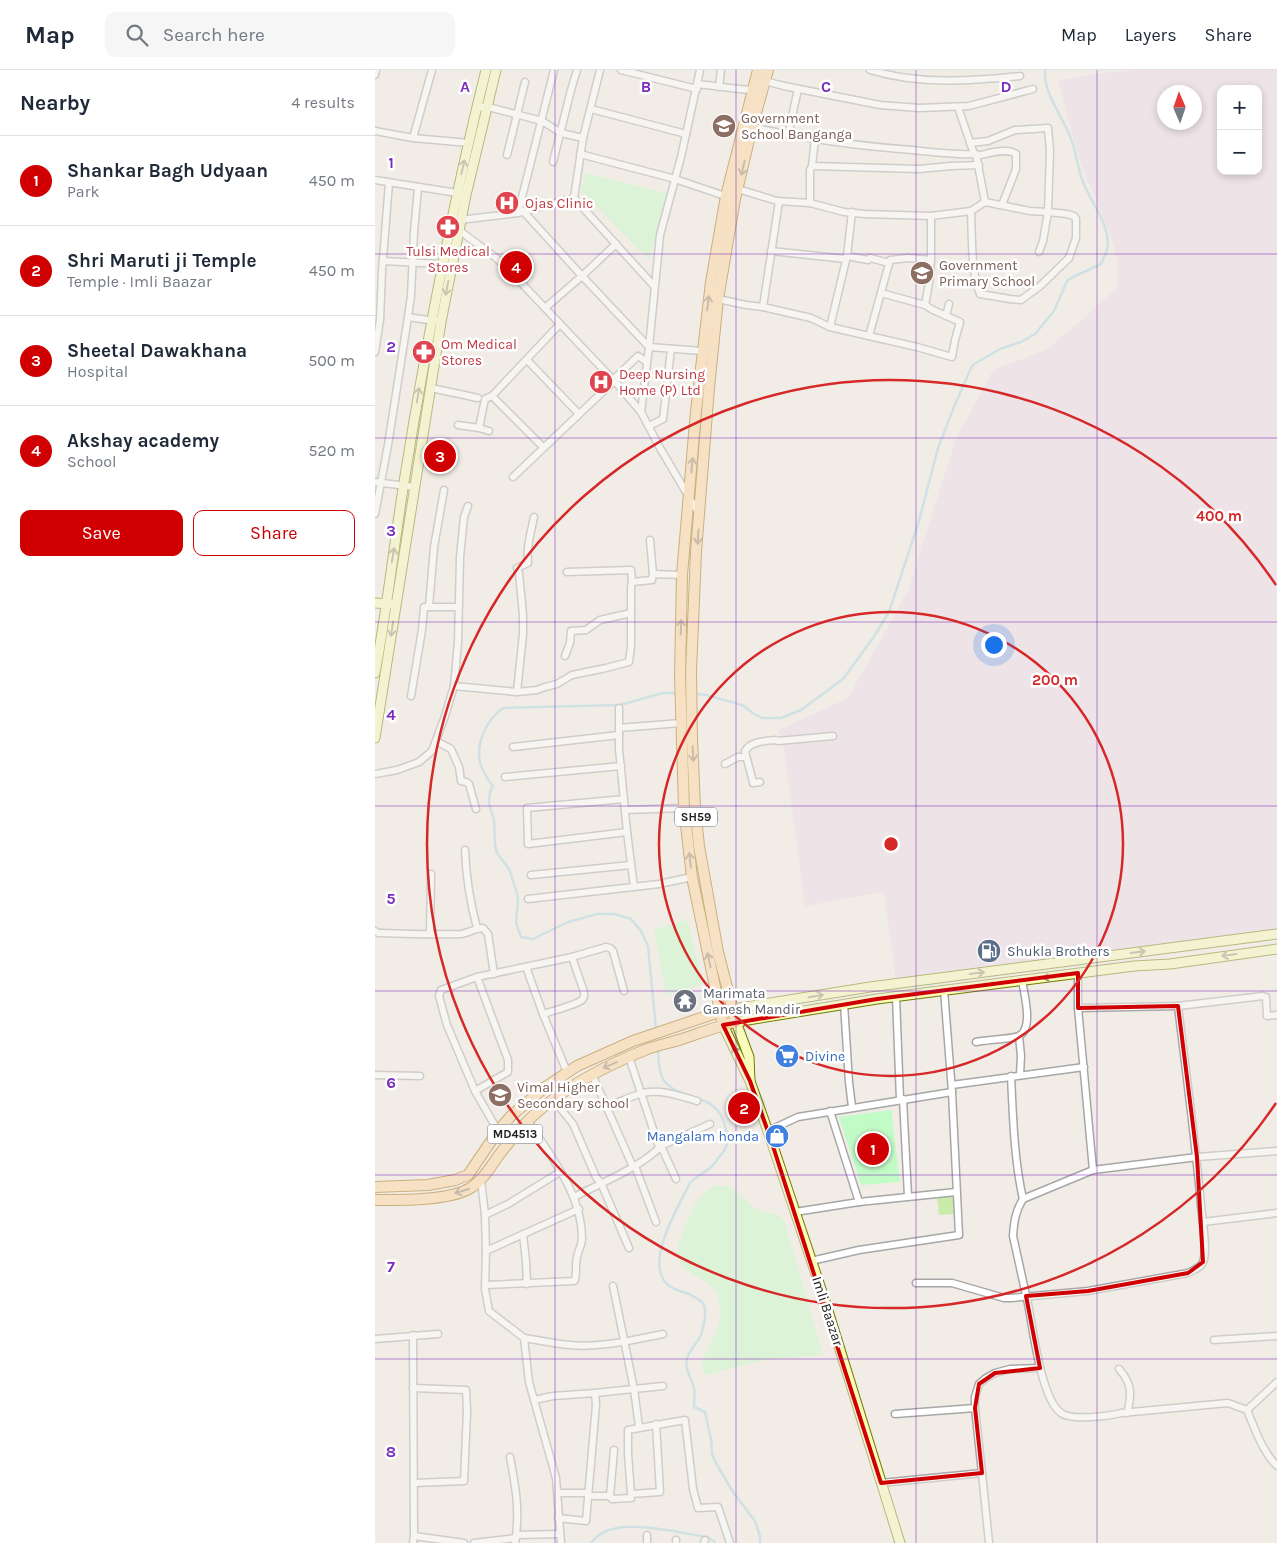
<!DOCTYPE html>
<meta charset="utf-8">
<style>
body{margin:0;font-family:Karla,sans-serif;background:#f6f6f7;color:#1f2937}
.controls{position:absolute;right:15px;top:15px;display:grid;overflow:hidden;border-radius:10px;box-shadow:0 2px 8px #0003}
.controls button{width:45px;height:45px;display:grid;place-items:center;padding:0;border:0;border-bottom:1px solid #e0e1e3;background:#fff;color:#1f2937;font:25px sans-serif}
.compass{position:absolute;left:782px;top:15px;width:45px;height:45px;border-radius:50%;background:#fff;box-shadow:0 2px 8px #0003;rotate:358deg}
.you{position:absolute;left:618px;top:574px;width:18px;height:18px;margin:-12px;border:4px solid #fff;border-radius:50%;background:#1a73e8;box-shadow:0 0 0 8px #1a73e833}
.badge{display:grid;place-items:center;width:32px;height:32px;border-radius:50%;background:#d00002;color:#fff;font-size:16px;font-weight:700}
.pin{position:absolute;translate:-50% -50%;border:2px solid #fff;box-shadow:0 1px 5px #0006}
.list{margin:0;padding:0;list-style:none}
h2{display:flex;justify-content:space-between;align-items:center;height:65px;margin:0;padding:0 20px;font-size:21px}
h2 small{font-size:16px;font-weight:400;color:#747a83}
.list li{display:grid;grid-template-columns:32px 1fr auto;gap:15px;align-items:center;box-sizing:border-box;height:90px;padding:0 20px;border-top:1px solid #e0e1e3}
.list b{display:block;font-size:19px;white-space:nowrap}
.list p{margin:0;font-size:16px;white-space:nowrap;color:#747a83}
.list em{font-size:16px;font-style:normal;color:#747a83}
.actions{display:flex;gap:10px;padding:15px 20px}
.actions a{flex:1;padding:11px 0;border:1px solid #d00002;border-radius:10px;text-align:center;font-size:18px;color:#d00002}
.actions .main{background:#d00002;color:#fff}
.icon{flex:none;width:28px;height:28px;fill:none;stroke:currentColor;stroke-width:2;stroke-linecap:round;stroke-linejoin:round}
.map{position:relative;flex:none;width:902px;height:1473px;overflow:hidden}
header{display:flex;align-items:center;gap:30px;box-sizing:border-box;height:70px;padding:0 25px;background:#fff;border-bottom:1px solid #e0e1e3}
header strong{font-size:24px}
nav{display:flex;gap:28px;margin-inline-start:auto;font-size:18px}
.search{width:350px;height:45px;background:#f6f6f7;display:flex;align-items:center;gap:12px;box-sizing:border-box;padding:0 18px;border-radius:10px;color:#747a83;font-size:19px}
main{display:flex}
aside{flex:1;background:#fff}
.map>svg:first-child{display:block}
</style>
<header>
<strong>Map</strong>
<div class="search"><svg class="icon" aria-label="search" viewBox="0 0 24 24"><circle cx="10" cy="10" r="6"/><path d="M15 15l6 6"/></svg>Search here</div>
<nav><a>Map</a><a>Layers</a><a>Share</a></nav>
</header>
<main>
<aside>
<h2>Nearby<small>4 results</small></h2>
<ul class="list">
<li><span class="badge">1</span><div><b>Shankar Bagh Udyaan</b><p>Park</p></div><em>450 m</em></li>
<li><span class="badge">2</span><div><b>Shri Maruti ji Temple</b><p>Temple · Imli Baazar</p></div><em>450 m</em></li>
<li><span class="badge">3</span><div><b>Sheetal Dawakhana</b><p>Hospital</p></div><em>500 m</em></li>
<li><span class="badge">4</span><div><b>Akshay academy</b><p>School</p></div><em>520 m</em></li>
</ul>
<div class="actions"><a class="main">Save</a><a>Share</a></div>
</aside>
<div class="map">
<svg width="902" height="1473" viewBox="0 0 902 1473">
<rect width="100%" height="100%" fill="#f1ede6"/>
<!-- industrial -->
<path fill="#ead8e7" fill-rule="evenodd" d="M757 0H902V862L521 911 509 822 430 836 410 685 404 660 473 628 533 521 581 369 618 300 671 280 709 248 742 217 743 193 735 163 704 90 683 11 718 4ZM846 19H883V101H846ZM790 22H820V52H790Z"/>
<!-- grass -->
<path fill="#cbebab" d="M579 1125V1144L564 1145 562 1128Z"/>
<!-- park -->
<g fill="#c3fbc7">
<path d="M211 103 292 123 274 190 206 120Z"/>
<path d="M312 850 329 914 291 925 279 859Z"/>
<path d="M516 1040 525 1112 486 1115 464 1047Z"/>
<path d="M340 1116C343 1116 348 1116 352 1116 366 1120 371 1135 384 1140 392 1143 404 1143 409 1150L448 1285 389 1290 331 1305 328 1299 327 1292C335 1272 350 1256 344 1231 342 1224 338 1217 332 1213 317 1202 300 1199 303 1176 305 1168 310 1159 312 1151 318 1136 325 1123 340 1116Z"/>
</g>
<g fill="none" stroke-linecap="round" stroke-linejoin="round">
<!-- stream -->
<g stroke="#a6d3df" stroke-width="2.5">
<path d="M320 624 331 625 367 635 381 645 387 648H406L426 640 468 609 498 568 514 542 544 451 563 378 579 337 596 298 599 294 625 279 646 272 660 264 679 241 692 211 698 207 726 194C727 190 731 185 732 180 737 156 716 133 708 112 702 97 701 79 694 64 686 45 668 21 670 0"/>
<path d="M281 959 273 876 266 861 256 849 239 844H222L193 852 158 869 146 867 141 853 143 830 142 823 134 799 122 783 120 775 119 750 114 734 115 722 118 716C113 710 108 702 106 695 99 675 112 649 128 638L245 635 288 623H302"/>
<path d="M283 980C284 990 283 1005 291 1013 311 1034 343 1020 351 1060 352 1065 353 1074 350 1079 349 1082 346 1085 343 1088 341 1091 339 1095 336 1097 330 1103 321 1106 315 1113 304 1136 268 1193 293 1215 299 1220 307 1222 314 1224 320 1227 329 1231 330 1239 331 1247 328 1261 324 1269 320 1275 314 1281 312 1289 309 1299 317 1308 319 1318 320 1324 319 1331 319 1337L330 1342 336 1369 337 1384 341 1393 358 1422 380 1451 385 1466V1473"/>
<path d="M216 1473C236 1443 302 1463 332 1467L339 1471 340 1473"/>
</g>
<!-- street casing -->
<g stroke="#a7a7a7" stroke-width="9">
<g id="street">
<path d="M225 0 208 68 199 128 279 216"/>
<path d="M246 0 322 19"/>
<path d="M325 0 322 14C341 16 358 19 377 20"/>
<path d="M495 0C544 15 594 11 645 6"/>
<path d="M0 5 1 0"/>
<path d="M390 11 409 16 505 35 544 38 594 36 658 19"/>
<path d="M344 17 346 0"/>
<path d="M102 37H113L167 51 186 63 208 68"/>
<path d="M216 39 311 64"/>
<path d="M377 57C430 69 483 76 537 80 558 82 578 85 599 84L583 37"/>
<path d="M0 61 38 68 94 73"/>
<path d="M413 65 423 19"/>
<path d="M38 68 57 0"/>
<path d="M595 73 613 71 640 60 673 58 675 81 673 142 655 141 610 132 601 84H599"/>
<path d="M205 84 300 109 353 127"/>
<path d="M132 85 150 12"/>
<path d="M601 86C612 84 633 77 641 84V99L627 135"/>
<path d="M178 92 196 20 202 0"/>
<path d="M437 96 544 99 576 96 604 95"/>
<path d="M0 110 82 123"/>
<path d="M363 119 402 131 435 133V100L437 96 440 69"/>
<path d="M435 133 469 142 490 144 556 146 596 141 610 132"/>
<path d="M148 141 207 206 274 277"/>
<path d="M596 141C597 164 596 204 605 224L635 229 646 230 665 216 694 188 701 168V149L699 146 692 144 673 142 668 171 664 182"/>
<path d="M143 143 179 0"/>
<path d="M76 151 143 143 199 128"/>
<path d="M85 161 120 187 134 200 244 316 266 342 285 378 324 444"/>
<path d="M396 181 471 189"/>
<path d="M472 186 493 190 495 188 514 193"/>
<path d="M556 190 533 188 515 190 494 266 542 277 577 287 580 270 585 252 558 240 550 235 554 213 556 190V146"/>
<path d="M8 191 67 194"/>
<path d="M506 223 550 235"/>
<path d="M343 229 371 235 388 237 436 248 455 257 494 266"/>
<path d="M388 237 404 131"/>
<path d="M170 238 207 206 241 174"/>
<path d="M571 246 574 234"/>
<path d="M33 247 36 226 39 162 43 118"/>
<path d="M455 257 472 186 477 142"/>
<path d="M274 277 285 165 306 87 322 14"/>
<path d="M0 282 5 250 7 201 14 113"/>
<path d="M152 290 204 344"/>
<path d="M238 310 263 286 272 292"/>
<path d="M56 318 103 328"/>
<path d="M117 326 168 377"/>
<path d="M266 342 274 277 327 281"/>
<path d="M83 355 104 358 110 329 117 326 184 255"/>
<path d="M274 356 288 349 296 279"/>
<path d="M104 358 114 361"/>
<path d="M138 407 239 311"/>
<path d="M0 412 39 417"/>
<path d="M0 444 13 375 33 247 60 251"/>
<path d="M275 470 278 504"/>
<path d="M257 512 277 510 278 504 307 505"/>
<path d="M54 537 59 477 69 420"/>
<path d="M190 586 195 573 196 561 211 560 225 550 256 543"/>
<path d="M79 616 142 622 162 620 170 617 182 614 197 605 231 598 254 592 256 576V517L257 512 256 500 192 502"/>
<path d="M142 622 148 564V545L144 503 142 498 153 493C151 478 156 462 159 447"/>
<path d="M36 626 47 560 49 537H84"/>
<path d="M244 638V679L252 762 259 817"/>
<path d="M244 658 306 653"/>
<path d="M61 671 76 679 84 697 86 711 91 712 94 714 101 739"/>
<path d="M138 677 244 665"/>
<path d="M350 694 363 687H371"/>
<path d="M0 704 22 700 44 692 57 681 70 646 79 616 83 572 85 487 89 447 93 436"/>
<path d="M130 707 246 696"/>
<path d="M385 712 378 713C376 702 372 691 370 681 376 671 391 671 401 670L403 671 458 666"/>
<path d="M249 729 152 738 153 774 252 762"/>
<path d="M250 740 309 738"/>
<path d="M90 780C91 807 95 832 102 858"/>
<path d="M156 805 256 795"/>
<path d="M153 829 284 814 317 807"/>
<path d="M0 861 3 863C31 864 58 865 86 864 94 863 100 858 108 858L113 864 119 904"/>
<path d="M55 864 56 804"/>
<path d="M151 897 168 944 192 1002"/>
<path d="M703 903V938L718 1100"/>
<path d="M521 927 525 1029"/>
<path d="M469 934 474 1012 477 1037"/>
<path d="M703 938 803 936 888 926 891 927 892 946 902 945"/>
<path d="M168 944C177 941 201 935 207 930 210 927 209 926 209 922L197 887"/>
<path d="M644 966 646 986 645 1005"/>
<path d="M601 972C610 970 637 969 644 966 659 958 649 924 647 910"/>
<path d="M254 987 283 1074 286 1076 301 1109"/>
<path d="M217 1004 258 1097"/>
<path d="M0 1005 45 1006"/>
<path d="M636 1006C638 1047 639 1089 648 1129"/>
<path d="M577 1015 709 997"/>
<path d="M100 1021 133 1002V990L102 907"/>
<path d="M178 1029 198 1054 221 1107 226 1113 254 1178"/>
<path d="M528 1029 533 1126"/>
<path d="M231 1037C243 1033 256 1026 268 1023 287 1019 305 1026 322 1031"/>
<path d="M455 1041 484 1132"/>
<path d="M123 1061 100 1021 72 955 64 926 66 920 102 907 197 887 231 877 235 878 238 881 249 921"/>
<path d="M393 1061 423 1047 577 1022"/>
<path d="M902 1081 822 1087 718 1100 648 1129C640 1142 639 1152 638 1166 643 1189 648 1211 653 1234 658 1258 666 1329 686 1343 696 1351 734 1346 746 1343L853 1333 872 1340C880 1359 887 1381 902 1396"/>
<path d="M260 1096 281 1152"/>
<path d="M106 1110 110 1145 111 1181 110 1219 114 1241 149 1268 154 1312 181 1408 186 1473"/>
<path d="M199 1127C224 1114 268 1096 286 1076L335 1054"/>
<path d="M420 1142 484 1132 581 1122"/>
<path d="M110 1145 133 1134 185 1102"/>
<path d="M828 1152 902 1143"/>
<path d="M148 1164 151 1191 152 1214"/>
<path d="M111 1181 204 1139"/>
<path d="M436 1191 484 1180 584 1165 577 1022 569 920"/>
<path d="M541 1213H577L629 1228H636L713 1221 813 1203C818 1200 826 1198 828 1192 833 1181 827 1148 826 1135 820 1068 811 1002 803 936"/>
<path d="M111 1215 199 1211 200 1210C202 1202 200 1194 202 1187 203 1180 207 1176 207 1168 207 1124 176 1087 153 1051"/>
<path d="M238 1216 259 1319 264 1357"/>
<path d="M149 1268C164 1270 180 1274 195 1275 226 1278 257 1270 288 1264"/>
<path d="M0 1269 63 1264"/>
<path d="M839 1270 902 1266"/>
<path d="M744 1299C757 1313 757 1325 752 1343"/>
<path d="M38 1318 91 1320 92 1341 89 1411 39 1413"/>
<path d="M220 1323 288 1316"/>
<path d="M159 1330 178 1326 220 1323 221 1335 211 1451 183 1448"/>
<path d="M872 1340 902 1312"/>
<path d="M520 1344 600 1338"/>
<path d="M135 1387C141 1419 145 1441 140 1473"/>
<path d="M607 1403 614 1473"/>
<path d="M506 1413 607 1403 600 1338V1327L604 1314 611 1308 620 1303 635 1299 665 1298"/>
<path d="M183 1423H213"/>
<path d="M256 1424 253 1384V1360L310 1350 318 1419 323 1438 343 1437 355 1473"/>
<path d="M213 1426H235L237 1429 256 1428V1424L285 1422 281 1354"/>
<path d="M235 1426 239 1380"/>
<path d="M142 1465 185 1464"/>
<path d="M272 1465V1473"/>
<path d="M39 1466 89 1473"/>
<path d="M301 1470V1473"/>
<path d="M38 1473 39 1466 38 1265"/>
<path d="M99 1473 141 1468"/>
<path d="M329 1473 330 1470"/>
</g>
</g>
<!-- secondary casing -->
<g stroke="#6f7b02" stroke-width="11">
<g id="secondary">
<path d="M0 533 15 534"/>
<path d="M0 603C12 540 19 475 29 412 51 274 77 136 111 0"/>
<path d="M0 668 66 252 91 125 121 0"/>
<path d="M358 939 495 917 902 864"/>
<path d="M348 955 375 1011 396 1070 449 1228 525 1473"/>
<path d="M375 1011 374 987 361 952 502 929 759 896 795 894 902 879"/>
</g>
</g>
<!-- primary casing -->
<g stroke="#9c6600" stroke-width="12">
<g id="primary">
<path d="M348 955 317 807 309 738 305 606 307 505 321 341 336 212 351 126 383 0"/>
<path d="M0 1117 53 1115 80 1110 93 1105 123 1061 136 1046 169 1018 202 996 258 971 350 940"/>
<path d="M0 1130C25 1130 77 1131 97 1117 109 1109 116 1096 124 1085 138 1067 152 1049 171 1035 201 1011 235 994 270 980 282 975 295 973 307 969 325 963 343 956 361 952L343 882 324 776 320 737 317 669 316 601 321 482 334 318 343 229 360 129 377 57 393 0"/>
</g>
</g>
<!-- street -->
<use href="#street" stroke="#fff" stroke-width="6"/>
<!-- secondary -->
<use href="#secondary" stroke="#f8fbb9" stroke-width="9"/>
<!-- primary -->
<use href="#primary" stroke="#fed39e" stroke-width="10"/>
</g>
<!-- one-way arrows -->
<defs><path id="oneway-shaft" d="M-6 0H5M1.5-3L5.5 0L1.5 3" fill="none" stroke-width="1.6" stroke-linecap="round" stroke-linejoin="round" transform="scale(1.25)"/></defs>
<g stroke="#979874">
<use href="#oneway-shaft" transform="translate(88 97) rotate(-77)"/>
<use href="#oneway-shaft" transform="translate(72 218) rotate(101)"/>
<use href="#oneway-shaft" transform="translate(43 325) rotate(-81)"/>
<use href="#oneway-shaft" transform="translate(18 485) rotate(-81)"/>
<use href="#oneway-shaft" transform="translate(17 559) rotate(98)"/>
<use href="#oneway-shaft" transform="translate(763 882) rotate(-7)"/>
<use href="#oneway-shaft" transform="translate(854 885) rotate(172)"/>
<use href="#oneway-shaft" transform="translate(602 903) rotate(-7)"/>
<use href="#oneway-shaft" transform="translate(675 907) rotate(173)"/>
<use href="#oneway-shaft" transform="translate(441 926) rotate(-10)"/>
<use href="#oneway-shaft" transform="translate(361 983) rotate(-115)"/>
</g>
<g stroke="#9a8265">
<use href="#oneway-shaft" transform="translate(368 98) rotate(103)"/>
<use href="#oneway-shaft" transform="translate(333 233) rotate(-83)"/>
<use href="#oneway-shaft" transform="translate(317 395) rotate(-85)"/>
<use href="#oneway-shaft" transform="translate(323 467) rotate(94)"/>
<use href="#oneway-shaft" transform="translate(306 557) rotate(-88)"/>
<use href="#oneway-shaft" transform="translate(318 684) rotate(87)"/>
<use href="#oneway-shaft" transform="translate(315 790) rotate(-96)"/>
<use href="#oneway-shaft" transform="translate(334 890) rotate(-102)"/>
<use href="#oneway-shaft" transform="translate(235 995) rotate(157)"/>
<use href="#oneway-shaft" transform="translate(87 1121) rotate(162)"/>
</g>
<!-- marked area -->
<path d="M0 0H902V1473H0ZM703 903V938L803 936 822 1087 828 1192 813 1203 713 1221 651 1226 665 1298 620 1303 604 1314 600 1338 607 1403 506 1413 396 1070 375 1011 348 955 502 929Z" fill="#f1ede6" fill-opacity=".55" fill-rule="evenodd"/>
<path fill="none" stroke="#d00002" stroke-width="4" stroke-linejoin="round" d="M703 903V938L803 936 822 1087 828 1192 813 1203 713 1221 651 1226 665 1298 620 1303 604 1314 600 1338 607 1403 506 1413 396 1070 375 1011 348 955 502 929Z"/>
<!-- grid -->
<path fill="none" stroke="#7b2cbf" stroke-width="1" stroke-opacity="0.55" d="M180 0V1473M361 0V1473M541 0V1473M722 0V1473M0 184H902M0 368H902M0 552H902M0 736H902M0 921H902M0 1105H902M0 1289H902"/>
<!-- distance rings -->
<g fill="none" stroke="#d62828" stroke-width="2.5">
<circle cx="516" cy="774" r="232"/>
<path d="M901 1033A464 464 0 1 1 901 515"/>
</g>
<!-- icons -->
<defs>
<g id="school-disc" transform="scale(1.25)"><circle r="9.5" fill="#8d6e63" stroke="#fff"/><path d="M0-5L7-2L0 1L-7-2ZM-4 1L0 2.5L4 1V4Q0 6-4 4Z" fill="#fff"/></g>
<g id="hospital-disc" transform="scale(1.25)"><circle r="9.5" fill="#e0444e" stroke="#fff"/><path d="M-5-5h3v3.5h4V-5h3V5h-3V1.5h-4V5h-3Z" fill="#fff"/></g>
<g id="pharmacy-disc" transform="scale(1.25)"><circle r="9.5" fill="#e0444e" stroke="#fff"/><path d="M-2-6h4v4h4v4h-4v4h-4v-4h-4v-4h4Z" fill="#fff"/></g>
<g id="fuel-disc" transform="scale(1.25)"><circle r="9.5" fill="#5c6f8a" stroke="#fff"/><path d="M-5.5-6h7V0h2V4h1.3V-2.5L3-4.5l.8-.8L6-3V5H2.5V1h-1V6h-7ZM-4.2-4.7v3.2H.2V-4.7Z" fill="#fff"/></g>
<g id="temple-disc" transform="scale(1.25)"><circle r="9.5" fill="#6b7280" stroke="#fff"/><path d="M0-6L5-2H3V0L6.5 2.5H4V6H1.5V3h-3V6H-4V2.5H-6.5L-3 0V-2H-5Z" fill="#fff"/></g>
<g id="supermarket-disc" transform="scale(1.25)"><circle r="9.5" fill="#3f7fe0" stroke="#fff"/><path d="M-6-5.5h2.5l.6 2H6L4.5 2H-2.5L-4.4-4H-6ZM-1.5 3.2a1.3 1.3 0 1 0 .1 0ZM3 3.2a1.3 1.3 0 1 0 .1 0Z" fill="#fff"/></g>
<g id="shop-disc" transform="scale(1.25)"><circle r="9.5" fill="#3f7fe0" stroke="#fff"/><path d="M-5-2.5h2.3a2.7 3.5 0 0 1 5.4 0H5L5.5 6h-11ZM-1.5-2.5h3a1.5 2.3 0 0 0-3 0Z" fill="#fff"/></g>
</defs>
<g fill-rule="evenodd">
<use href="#school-disc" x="349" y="56"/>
<use href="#hospital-disc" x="132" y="133"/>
<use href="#pharmacy-disc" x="73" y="157"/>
<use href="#school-disc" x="547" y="203"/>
<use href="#pharmacy-disc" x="49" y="282"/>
<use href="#hospital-disc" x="226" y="312"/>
<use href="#fuel-disc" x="614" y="881"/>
<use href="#temple-disc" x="310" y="931"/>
<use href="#supermarket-disc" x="412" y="986"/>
<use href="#school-disc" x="125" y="1025"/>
<use href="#shop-disc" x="402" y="1066"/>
</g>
<g text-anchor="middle" stroke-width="5" stroke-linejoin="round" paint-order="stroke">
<!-- shield labels -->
<g fill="#fff" stroke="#636363" stroke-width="1">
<rect x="300" y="737.5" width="42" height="19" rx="4"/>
<rect x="112.5" y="1054.5" width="55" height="19" rx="4"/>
</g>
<g font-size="12" font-weight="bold" fill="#202020">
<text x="321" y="751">SH59</text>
<text x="140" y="1068">MD4513</text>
</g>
<!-- education labels -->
<g font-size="14" fill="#785e54" stroke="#fff" text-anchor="start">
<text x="366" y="53">Government<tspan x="366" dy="16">School Banganga</tspan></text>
<text x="564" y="200">Government<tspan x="564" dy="16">Primary School</tspan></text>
<text x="142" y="1022">Vimal Higher<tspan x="142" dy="16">Secondary school</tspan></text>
</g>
<!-- health labels -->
<g font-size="14" fill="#be3a42" stroke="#fff" text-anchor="start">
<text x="150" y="138">Ojas Clinic</text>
<text x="73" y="186" text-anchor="middle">Tulsi Medical<tspan x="73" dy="16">Stores</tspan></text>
<text x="66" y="279">Om Medical<tspan x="66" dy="16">Stores</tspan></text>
<text x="244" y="309">Deep Nursing<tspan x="244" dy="16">Home (P) Ltd</tspan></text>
</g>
<!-- service labels -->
<g font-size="14" fill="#4e5e75" stroke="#fff" text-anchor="start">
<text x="632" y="886">Shukla Brothers</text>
</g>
<!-- worship labels -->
<g font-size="14" fill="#5b616d" stroke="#fff" text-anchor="start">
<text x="328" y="928">Marimata<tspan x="328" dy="16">Ganesh Mandir</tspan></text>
</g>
<!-- shop labels -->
<g font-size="14" fill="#366cbe" stroke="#fff" text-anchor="start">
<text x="430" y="991">Divine</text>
<text x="384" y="1071" text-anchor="end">Mangalam honda</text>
</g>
<!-- street labels -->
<g font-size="14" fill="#202020" stroke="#fff">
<text transform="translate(453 1241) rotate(72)" y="5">Imli Baazar</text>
</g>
</g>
<g font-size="16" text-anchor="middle" font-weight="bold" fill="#7b2cbf" stroke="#fff" stroke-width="5" stroke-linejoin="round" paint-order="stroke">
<text x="90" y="22">A</text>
<text x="271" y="22">B</text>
<text x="451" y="22">C</text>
<text x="631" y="22">D</text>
<text x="16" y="98">1</text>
<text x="16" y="282">2</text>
<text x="16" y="466">3</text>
<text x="16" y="650">4</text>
<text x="16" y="834">5</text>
<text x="16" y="1018">6</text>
<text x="16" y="1202">7</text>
<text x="16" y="1387">8</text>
</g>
<circle cx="516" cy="774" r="8" fill="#d62828" stroke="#fff" stroke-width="2.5"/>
<g font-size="15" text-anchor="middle" font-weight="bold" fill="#d62828" stroke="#fff" stroke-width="5" stroke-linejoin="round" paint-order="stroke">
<text x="844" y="451">400 m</text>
<text x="680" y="615">200 m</text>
</g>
</svg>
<div class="controls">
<button>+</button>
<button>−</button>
</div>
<svg class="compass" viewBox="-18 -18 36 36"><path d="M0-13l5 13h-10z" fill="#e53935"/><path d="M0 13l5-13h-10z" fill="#747a83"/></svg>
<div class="you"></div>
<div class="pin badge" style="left:498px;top:1079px">1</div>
<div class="pin badge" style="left:369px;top:1038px">2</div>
<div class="pin badge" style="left:65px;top:386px">3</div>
<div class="pin badge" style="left:141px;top:197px">4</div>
</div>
</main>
